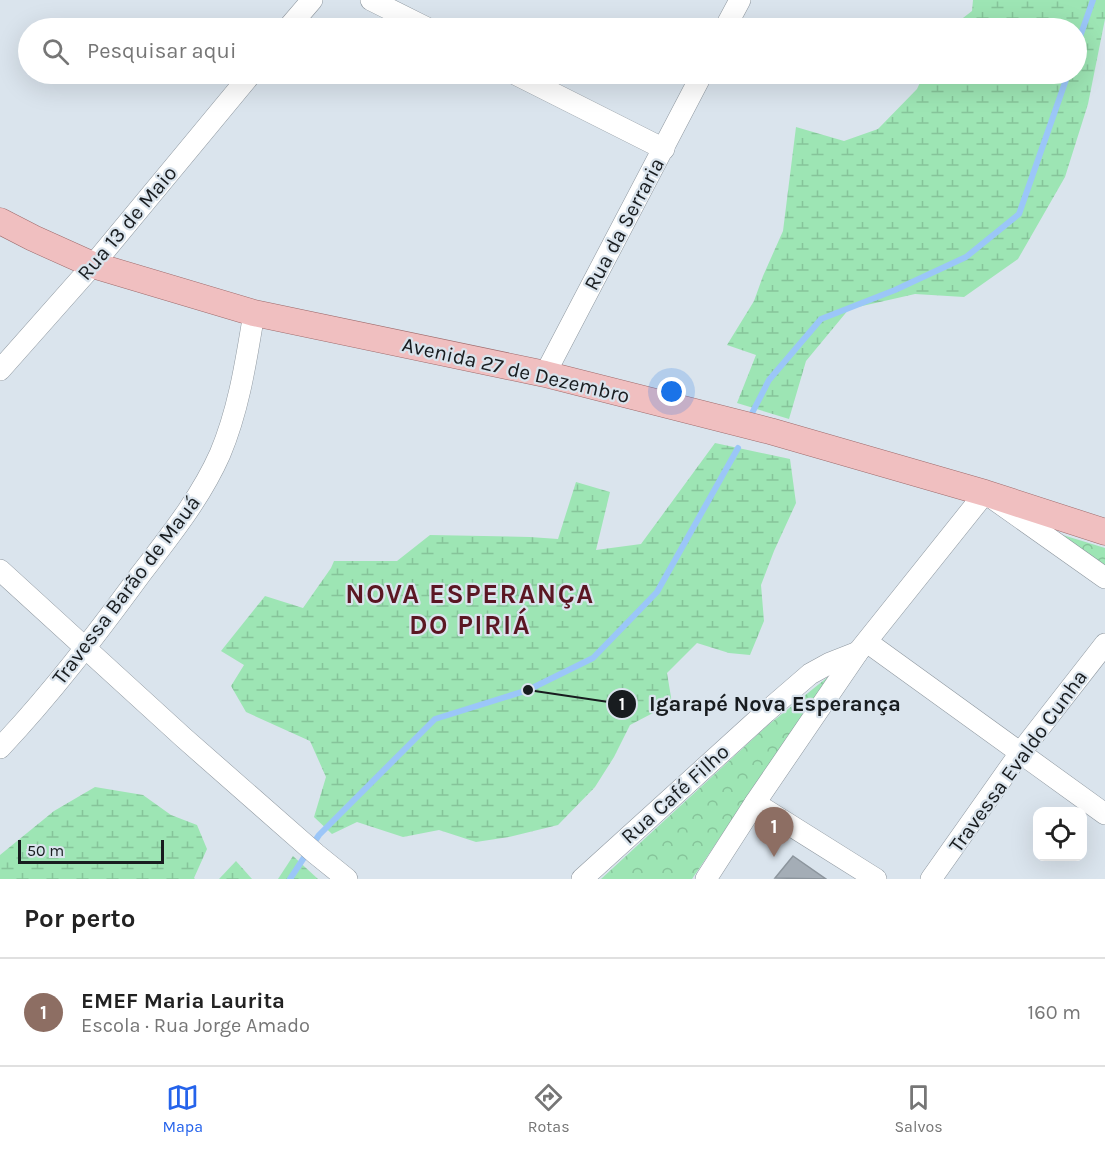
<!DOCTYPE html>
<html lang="pt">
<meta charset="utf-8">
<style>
body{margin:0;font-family:Karla,sans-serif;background:#f6f6f6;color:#222}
.controls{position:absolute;right:18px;bottom:18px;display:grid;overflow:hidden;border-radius:12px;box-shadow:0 6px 24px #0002}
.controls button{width:54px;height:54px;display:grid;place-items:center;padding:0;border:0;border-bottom:2px solid #e0e0e0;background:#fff;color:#222;font:30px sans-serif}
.scale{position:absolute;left:18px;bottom:15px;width:146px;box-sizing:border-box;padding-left:6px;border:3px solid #181c1f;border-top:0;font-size:16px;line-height:21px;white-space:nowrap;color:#181c1f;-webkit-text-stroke:4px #dae4ed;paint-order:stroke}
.you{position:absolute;left:672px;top:392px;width:21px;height:21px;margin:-15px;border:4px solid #fff;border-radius:50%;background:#1a73e8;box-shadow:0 0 0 9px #1a73e833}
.badge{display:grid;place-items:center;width:39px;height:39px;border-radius:50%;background:#2563eb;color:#fff;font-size:20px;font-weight:700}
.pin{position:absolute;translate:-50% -50px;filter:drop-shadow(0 2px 3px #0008)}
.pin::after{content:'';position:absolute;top:32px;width:21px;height:18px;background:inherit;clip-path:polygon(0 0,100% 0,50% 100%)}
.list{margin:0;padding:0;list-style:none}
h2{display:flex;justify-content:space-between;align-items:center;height:78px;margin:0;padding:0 24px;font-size:26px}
h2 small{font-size:20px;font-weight:400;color:#767676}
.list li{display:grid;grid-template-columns:39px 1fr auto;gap:18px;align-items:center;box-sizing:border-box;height:108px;padding:0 24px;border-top:2px solid #e0e0e0}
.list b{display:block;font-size:22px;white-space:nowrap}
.list p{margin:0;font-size:20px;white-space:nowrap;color:#767676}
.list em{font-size:20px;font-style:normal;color:#767676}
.icon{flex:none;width:33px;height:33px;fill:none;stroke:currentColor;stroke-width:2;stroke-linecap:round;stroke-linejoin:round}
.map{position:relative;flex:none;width:1105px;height:879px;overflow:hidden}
.search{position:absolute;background:#fff;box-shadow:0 6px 24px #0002;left:18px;right:18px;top:18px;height:66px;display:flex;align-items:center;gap:15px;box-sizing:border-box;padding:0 21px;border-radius:33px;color:#767676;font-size:22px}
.sheet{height:186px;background:#fff}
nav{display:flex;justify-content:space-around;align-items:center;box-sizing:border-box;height:84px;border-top:2px solid #e0e0e0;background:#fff;font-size:16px;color:#767676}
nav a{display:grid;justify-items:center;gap:3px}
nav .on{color:#2563eb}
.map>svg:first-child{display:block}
</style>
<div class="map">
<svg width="1105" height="879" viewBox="0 0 1105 879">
<defs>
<pattern id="wetland-marsh" width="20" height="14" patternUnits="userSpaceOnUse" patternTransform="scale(1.5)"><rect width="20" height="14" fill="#9de5b4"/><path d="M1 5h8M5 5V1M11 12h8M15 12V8" fill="none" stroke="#86c49a"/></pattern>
<pattern id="park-crowns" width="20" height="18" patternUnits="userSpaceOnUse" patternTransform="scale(1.5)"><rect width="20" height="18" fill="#9de5b4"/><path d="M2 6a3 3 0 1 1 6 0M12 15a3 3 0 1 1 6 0" fill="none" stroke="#86c49a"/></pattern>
</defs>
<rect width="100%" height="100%" fill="#dae4ed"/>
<!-- wetland -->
<g fill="url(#wetland-marsh)">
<path d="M973 0H1105V19L1088 104 1065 177 1018 259 964 297 915 294 849 309 806 361 789 419 737 403 756 355 727 345 754 301 763 276 783 231 796 127 844 141 878 129 917 89 924 74H1076V28H950L972 11Z"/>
<path d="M715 443 790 459 796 503 774 551 761 585 764 621 750 655 729 653 697 643 667 673 672 703 630 725 614 757 595 787 558 825 509 837 476 842 439 830 403 837 357 822 332 834 314 817 326 777 310 741 246 712 231 686 244 665 221 651 265 596 303 608 331 568 334 561H397L430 535 530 537 558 539 576 482 610 492 596 550 641 544Z"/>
<path d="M95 787 143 795 171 815 197 825 207 849 194 878 195 879H0V855L54 811Z"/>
<path d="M293 856 318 879H278Z"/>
<path d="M236 861 252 879H219Z"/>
</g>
<!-- park -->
<g fill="url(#park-crowns)">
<path d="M1040 528 1105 548V569Z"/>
<path d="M829 676 692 879H601L767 726Z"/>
</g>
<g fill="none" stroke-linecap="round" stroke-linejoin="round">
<!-- stream -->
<g stroke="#9bc6f8" stroke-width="6">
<path d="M1076 48 1093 0"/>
<path d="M750 417 769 380 821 319 895 290 966 257 1019 214 1068 74"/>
<path d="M313 844 319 835 435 719 528 690 593 658 657 592 738 448"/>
<path d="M290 879 307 853"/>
</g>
</g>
<!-- building -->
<path fill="#a4adb6" stroke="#8c959d" stroke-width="1.5" d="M793 856 826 879 775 878Z"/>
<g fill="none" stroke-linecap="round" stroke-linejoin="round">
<!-- minor casing -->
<g stroke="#8e979f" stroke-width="22">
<g id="minor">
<path d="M371 0 427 28"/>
<path d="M288 28 312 0"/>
<path d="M725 28 740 0"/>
<path d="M515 74 664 149"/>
<path d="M0 370 93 265 251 74"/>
<path d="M545 374 702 74"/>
<path d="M0 570 184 738 316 854 347 879"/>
<path d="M867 642 1105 814"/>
<path d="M0 748C51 694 96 635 140 575 169 537 200 499 220 454 239 409 246 361 254 313"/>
<path d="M755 803 876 879"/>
<path d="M582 879 766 712 810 674 830 663 858 652"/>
<path d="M706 879 755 803 858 652 985 493 1105 578"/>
<path d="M931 879 1020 753 1105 644"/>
</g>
</g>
<!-- major casing -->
<g stroke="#9e6b6c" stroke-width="27">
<path id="major" d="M0 221 33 238 93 265 254 313 545 374 770 431 985 493 1105 532"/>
</g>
<!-- minor -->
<use href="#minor" stroke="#fff" stroke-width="21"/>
<!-- major -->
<use href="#major" stroke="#f0bfc0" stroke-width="26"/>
</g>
<g text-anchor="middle" stroke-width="4.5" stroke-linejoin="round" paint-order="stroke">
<!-- street labels -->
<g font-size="21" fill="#181c1f" stroke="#dae4ed">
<text transform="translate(127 223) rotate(-50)" y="7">Rua 13 de Maio</text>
<text transform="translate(624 224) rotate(-62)" y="7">Rua da Serraria</text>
<text transform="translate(516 370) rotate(13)" y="7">Avenida 27 de Dezembro</text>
<text transform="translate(126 590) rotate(-53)" y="7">Travessa Barão de Mauá</text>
<text transform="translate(1018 761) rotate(-54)" y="7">Travessa Evaldo Cunha</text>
<text transform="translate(675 794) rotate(-42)" y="7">Rua Café Filho</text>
</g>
<!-- district labels -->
<g font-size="27" font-weight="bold" letter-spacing="1.5" fill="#5b1623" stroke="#dae4ed">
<text x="470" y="603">NOVA ESPERANÇA<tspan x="470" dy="31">DO PIRIÁ</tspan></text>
</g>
</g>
<!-- callouts -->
<path fill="none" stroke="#181c1f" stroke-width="2" d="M528 690L622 704"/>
<g fill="#181c1f" stroke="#dae4ed" stroke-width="2">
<circle cx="528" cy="690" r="6"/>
<circle cx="622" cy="704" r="15"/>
</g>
<g font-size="18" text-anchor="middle" font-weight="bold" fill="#fff">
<text x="622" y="710">1</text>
</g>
<g font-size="22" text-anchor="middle" font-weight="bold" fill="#181c1f" stroke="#dae4ed" stroke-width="4.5" stroke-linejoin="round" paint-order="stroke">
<text x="775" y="711">Igarapé Nova Esperança</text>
</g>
</svg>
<div class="controls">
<button><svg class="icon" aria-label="locate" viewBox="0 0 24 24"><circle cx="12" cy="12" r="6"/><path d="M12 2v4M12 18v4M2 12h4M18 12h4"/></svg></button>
</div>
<div class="scale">50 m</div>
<div class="you"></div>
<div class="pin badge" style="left:774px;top:857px;background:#8d6e63">1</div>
<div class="search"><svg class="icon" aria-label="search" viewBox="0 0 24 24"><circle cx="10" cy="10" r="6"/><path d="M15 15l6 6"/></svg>Pesquisar aqui</div>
</div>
<section class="sheet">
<h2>Por perto<small></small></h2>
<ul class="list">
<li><span class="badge" style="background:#8d6e63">1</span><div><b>EMEF Maria Laurita</b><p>Escola · Rua Jorge Amado</p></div><em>160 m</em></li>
</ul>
</section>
<nav>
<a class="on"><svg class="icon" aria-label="map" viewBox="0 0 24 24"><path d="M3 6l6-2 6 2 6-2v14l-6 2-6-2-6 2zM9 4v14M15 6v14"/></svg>Mapa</a>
<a><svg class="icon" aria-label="directions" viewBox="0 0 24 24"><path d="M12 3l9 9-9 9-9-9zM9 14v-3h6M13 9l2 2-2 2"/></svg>Rotas</a>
<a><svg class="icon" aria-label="saved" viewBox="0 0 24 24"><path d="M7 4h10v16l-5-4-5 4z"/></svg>Salvos</a>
</nav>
